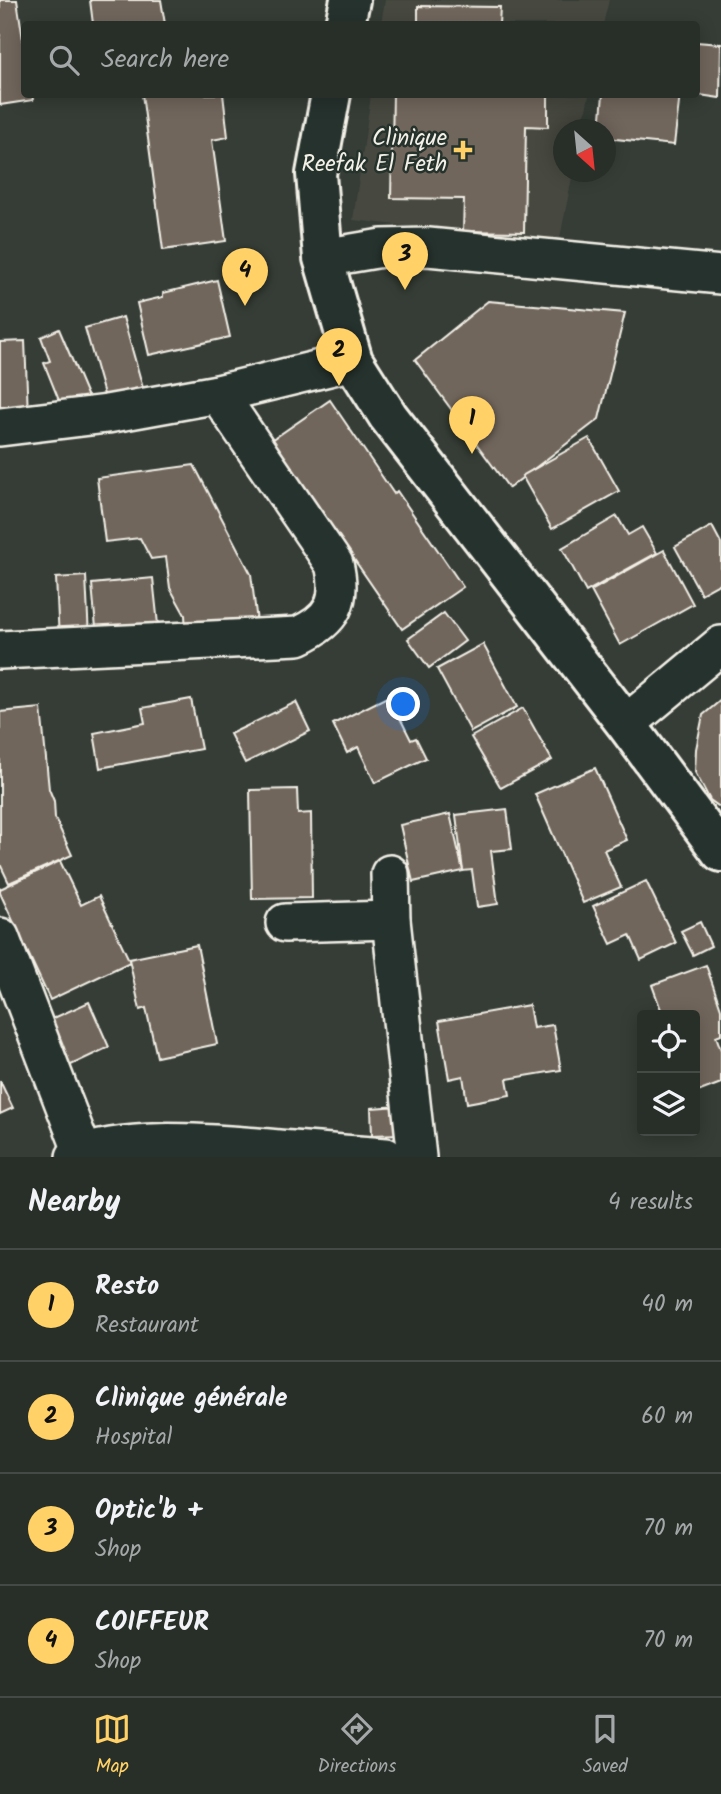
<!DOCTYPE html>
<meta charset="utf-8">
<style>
body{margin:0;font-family:Kalam,sans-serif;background:#303630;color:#f1f3f6}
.controls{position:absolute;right:21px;bottom:21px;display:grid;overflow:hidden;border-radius:7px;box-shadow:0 4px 18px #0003}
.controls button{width:63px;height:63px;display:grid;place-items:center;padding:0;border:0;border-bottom:2px solid #444a45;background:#282e28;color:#f1f3f6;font:35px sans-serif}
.compass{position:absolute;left:553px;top:119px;width:63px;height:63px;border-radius:50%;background:#282e28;box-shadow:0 4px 18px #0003;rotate:153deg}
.you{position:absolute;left:404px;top:705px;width:24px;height:24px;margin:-18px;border:5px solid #fff;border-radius:50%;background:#1a73e8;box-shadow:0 0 0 10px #1a73e833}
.badge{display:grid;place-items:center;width:46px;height:46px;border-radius:50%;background:#ffd166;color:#111;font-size:23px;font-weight:700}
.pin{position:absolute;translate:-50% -58px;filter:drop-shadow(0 2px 4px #0008)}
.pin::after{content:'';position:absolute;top:37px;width:24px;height:21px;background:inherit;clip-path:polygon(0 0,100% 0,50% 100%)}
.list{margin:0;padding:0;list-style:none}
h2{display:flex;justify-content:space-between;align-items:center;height:91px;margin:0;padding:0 28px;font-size:30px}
h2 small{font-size:23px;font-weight:400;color:#a5a8a8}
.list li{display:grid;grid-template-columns:46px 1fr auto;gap:21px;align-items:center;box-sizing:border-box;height:112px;padding:0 28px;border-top:2px solid #444a45}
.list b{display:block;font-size:26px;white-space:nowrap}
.list p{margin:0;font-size:23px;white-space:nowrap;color:#a5a8a8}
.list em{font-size:23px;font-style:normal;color:#a5a8a8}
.icon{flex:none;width:38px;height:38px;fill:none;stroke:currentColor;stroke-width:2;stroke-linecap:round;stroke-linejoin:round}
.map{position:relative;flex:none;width:721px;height:1157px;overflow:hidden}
.search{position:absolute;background:#282e28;box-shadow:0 4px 18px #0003;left:21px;right:21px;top:21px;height:77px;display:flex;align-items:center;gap:18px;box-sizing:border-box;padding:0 24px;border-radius:7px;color:#a5a8a8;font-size:26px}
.sheet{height:539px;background:#282e28}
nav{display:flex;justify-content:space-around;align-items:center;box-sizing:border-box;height:98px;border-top:2px solid #444a45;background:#282e28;font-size:19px;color:#a5a8a8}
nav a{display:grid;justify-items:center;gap:4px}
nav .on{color:#ffd166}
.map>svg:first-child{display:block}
</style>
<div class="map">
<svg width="721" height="1157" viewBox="0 0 721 1157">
<rect width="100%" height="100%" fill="#353d36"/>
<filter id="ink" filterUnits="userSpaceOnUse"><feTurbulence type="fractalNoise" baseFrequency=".0143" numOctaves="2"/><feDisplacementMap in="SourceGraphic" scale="14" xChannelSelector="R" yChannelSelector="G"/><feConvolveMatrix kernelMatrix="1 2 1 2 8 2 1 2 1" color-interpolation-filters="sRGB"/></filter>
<g filter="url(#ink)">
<!-- built -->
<g fill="#474941">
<path d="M385 0H609L603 24H381Z"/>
<path d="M371 95H589L582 129 564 130V172H573L559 243 353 220Z"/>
</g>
<!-- building -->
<g fill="#71665c" stroke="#f4f1e8" stroke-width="2">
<path d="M0 0H17L24 46V94H32L33 100 0 105Z"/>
<path d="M90 0H161L165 24H93Z"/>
<path d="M418 6 500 7 499 24H418Z"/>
<path d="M696 42 721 44 720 98 693 94H696Z"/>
<path d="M142 94H223L228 137 212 140 226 241 163 250Z"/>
<path d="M393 94H548V127L526 126 524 232 463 231 464 199 391 198Z"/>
<path d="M603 94H680L674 145 606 138V130H600Z"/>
<path d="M217 280 230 337 149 355 137 303 163 297V293Z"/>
<path d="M488 301 625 313 599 419 509 488 415 360Z"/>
<path d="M123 317 145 395 107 405 85 328Z"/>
<path d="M59 329 90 402 64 413 44 363 50 361 41 337Z"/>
<path d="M25 341 28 414 0 415V342Z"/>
<path d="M330 400 394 494 397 491 463 587 402 629 272 440Z"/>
<path d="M589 438 619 491 552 529 522 476Z"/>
<path d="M194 465 251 574 257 622 186 631 185 615 170 588 166 557 151 559 140 538 105 542 97 478Z"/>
<path d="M617 516 628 535 642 527 657 553 586 592 562 548Z"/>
<path d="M712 526 721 543V583L701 594 675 547Z"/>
<path d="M664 550 693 604 620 645 591 591Z"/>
<path d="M86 576 89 638 59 640 56 578Z"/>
<path d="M153 578 159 634 97 639 92 584Z"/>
<path d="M444 613 465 641 429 668 408 639Z"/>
<path d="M483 644 517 707 471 732 437 669Z"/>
<path d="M389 696 411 740 416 738 426 758 375 783 358 747 347 753 333 724Z"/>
<path d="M191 699 201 749 100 768 94 733 145 723 142 708Z"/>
<path d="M721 700V808L710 800 695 772 696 749 703 715Z"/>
<path d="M296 702 310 731 245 763 230 734Z"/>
<path d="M41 708 49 789 54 801 55 818 72 855 9 883 0 864V712Z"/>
<path d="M523 708 552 760 501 788 471 737Z"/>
<path d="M595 768 627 840 604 850 621 887 583 903 535 794Z"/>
<path d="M297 789 298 814 311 813 312 898 252 899 250 790Z"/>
<path d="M507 809 512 849 491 851 498 904 477 907 472 870 463 871 456 815Z"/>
<path d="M450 814 463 871 413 882 400 825Z"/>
<path d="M60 861 81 905 99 896 130 962 50 1000 0 893V889Z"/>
<path d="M646 881 676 943 641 960 630 935 611 944 593 906Z"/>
<path d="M700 922 711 946 693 955 681 931Z"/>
<path d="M197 945 217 1044 157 1057 146 1008 140 1010 129 959Z"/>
<path d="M706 965 721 1009V1034L716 1036 721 1050V1083L695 1093V1015H663L652 985Z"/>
<path d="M89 1002 109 1047 67 1067 45 1022Z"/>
<path d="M529 1005 533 1028 553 1025 561 1070 507 1079 510 1095 467 1103 463 1076 449 1079 439 1021Z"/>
<path d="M0 1081 13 1108 0 1114Z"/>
<path d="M400 1106 401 1134 372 1135 371 1108Z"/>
</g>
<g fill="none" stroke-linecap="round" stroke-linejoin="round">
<!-- minor casing -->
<g stroke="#f4f1e8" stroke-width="42">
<g id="minor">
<path d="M323 258 382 248 428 247 721 275"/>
<path d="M0 427 107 414 218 394 353 361"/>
<path d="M0 650 298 636C333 620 343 601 334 564L218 394"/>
<path d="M626 724 721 645"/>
<path d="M390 874 391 920 417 1157"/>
<path d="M285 923 391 920"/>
<path d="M0 937 83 1153"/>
<path d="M75 1157C125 1136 203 1143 257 1147 300 1151 343 1154 386 1157"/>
</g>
</g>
<!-- secondary casing -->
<g stroke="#f4f1e8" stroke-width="44">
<g id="secondary">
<path d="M345 24 350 0"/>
<path d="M331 94 316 174 323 258 353 361 388 416 626 724 721 852"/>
</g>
</g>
<!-- minor -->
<use href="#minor" stroke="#26332d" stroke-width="37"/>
<!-- secondary -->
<use href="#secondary" stroke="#26332d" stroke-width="38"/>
</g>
</g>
<!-- markers -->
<path fill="#ffd166" stroke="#26332d" stroke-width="2.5" d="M459.5 139.5h7v7h7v7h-7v7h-7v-7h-7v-7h7z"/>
<g text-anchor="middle" stroke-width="5" stroke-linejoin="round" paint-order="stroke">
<!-- poi labels -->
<g font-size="23" fill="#f4f1e8" stroke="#26332d" text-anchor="end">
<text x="447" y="145">Clinique<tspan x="447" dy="26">Reefak El Feth</tspan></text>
</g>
</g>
</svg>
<div class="controls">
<button><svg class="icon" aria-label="locate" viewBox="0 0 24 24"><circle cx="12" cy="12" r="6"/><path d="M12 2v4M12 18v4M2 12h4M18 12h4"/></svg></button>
<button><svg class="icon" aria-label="layers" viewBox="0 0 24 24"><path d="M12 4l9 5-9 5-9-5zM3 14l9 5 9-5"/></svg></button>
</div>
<svg class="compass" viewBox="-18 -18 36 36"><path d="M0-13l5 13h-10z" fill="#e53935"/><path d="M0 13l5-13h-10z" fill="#a5a8a8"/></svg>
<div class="you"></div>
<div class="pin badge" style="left:472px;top:454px">1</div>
<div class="pin badge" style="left:339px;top:386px">2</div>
<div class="pin badge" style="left:405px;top:290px">3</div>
<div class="pin badge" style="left:245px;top:306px">4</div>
<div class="search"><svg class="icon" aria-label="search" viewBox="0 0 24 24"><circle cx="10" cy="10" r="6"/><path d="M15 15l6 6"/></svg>Search here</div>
</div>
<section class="sheet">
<h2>Nearby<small>4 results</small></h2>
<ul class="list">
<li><span class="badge">1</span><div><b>Resto</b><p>Restaurant</p></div><em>40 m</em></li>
<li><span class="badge">2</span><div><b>Clinique générale</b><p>Hospital</p></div><em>60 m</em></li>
<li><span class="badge">3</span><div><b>Optic'b +</b><p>Shop</p></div><em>70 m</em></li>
<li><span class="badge">4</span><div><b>COIFFEUR</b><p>Shop</p></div><em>70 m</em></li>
</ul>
</section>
<nav>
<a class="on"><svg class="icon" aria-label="map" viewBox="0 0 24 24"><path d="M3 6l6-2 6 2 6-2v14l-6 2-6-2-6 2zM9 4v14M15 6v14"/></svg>Map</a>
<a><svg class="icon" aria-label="directions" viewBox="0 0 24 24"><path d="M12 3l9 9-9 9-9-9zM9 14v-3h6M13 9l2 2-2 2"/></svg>Directions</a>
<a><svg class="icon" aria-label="saved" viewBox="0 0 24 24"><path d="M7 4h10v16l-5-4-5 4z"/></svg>Saved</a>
</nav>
